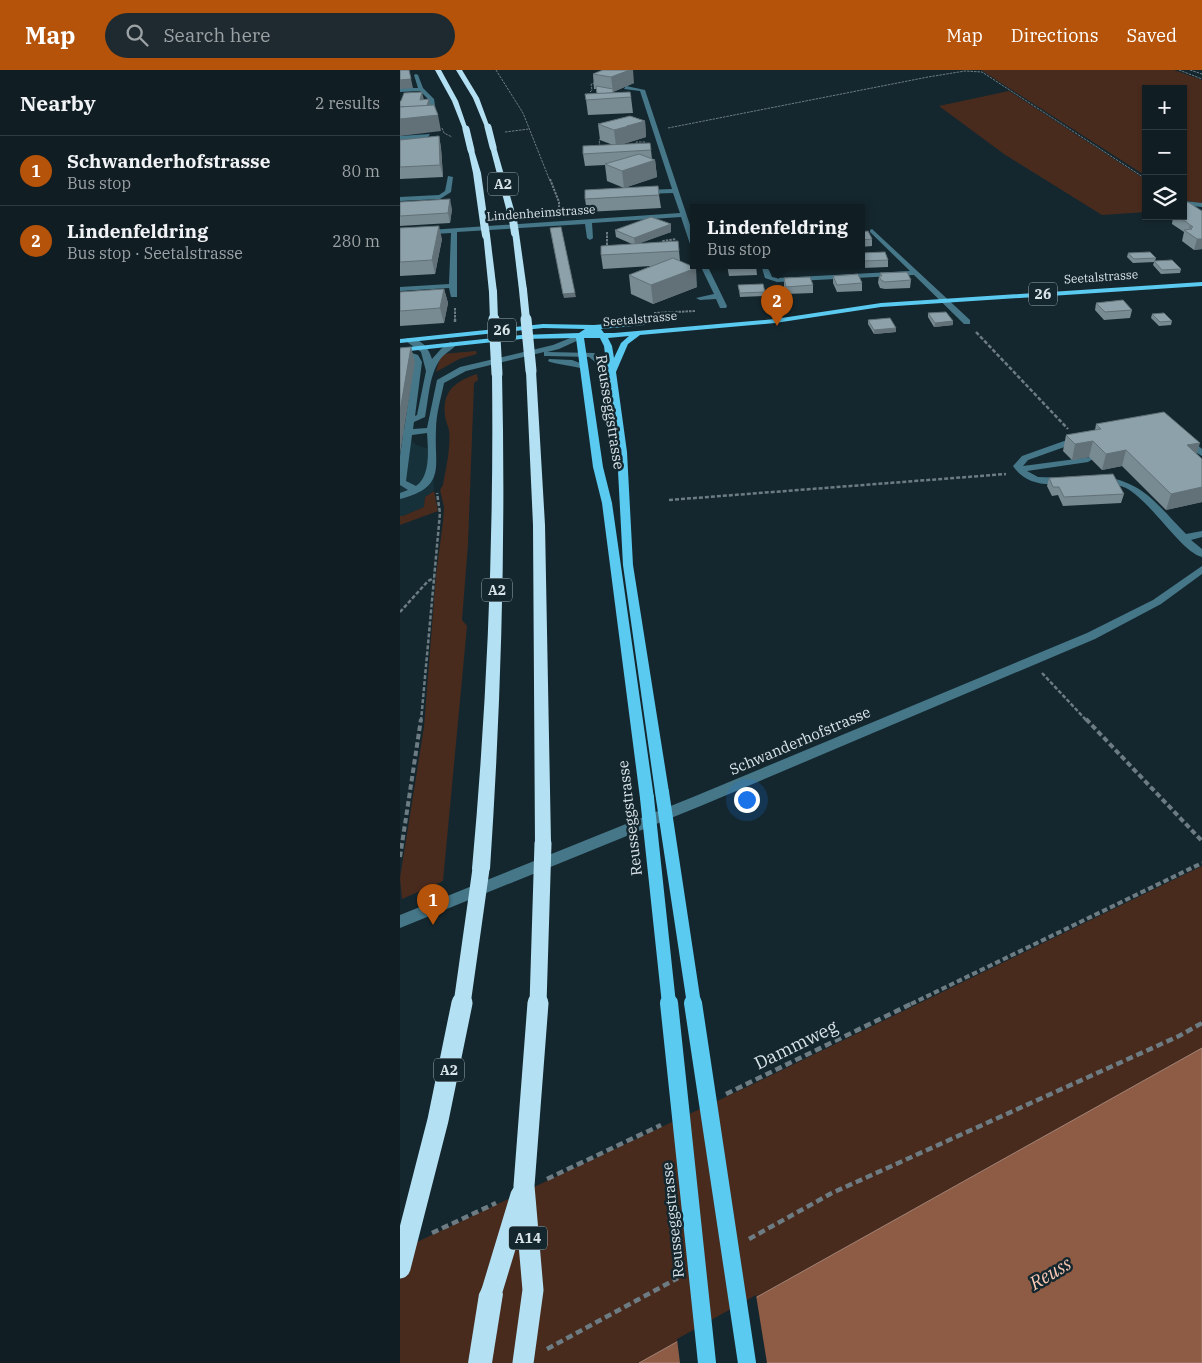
<!DOCTYPE html>
<meta charset="utf-8">
<style>
body{margin:0;font-family:"IBM Plex Serif",serif;background:#1e2a2f;color:#f1f3f6}
.controls{position:absolute;right:15px;top:15px;display:grid;overflow:hidden;border-radius:0px;box-shadow:0 1px 4px #0004}
.controls button{width:45px;height:45px;display:grid;place-items:center;padding:0;border:0;border-bottom:1px solid #303b40;background:#101d22;color:#f1f3f6;font:25px sans-serif}
.you{position:absolute;left:346px;top:729px;width:18px;height:18px;margin:-12px;border:4px solid #fff;border-radius:50%;background:#1a73e8;box-shadow:0 0 0 8px #1a73e833}
.badge{display:grid;place-items:center;width:32px;height:32px;border-radius:50%;background:#b45309;color:#fff;font-size:16px;font-weight:700}
.pin{position:absolute;translate:-50% -41px;filter:drop-shadow(0 1px 2px #0008)}
.pin::after{content:'';position:absolute;top:26px;width:18px;height:15px;background:inherit;clip-path:polygon(0 0,100% 0,50% 100%)}
.popup{position:absolute;left:290px;top:134px;width:175px;height:65px;box-sizing:border-box;display:grid;place-content:center;border-radius:0px;background:#101d22;filter:drop-shadow(0 1px 4px #0005);font-size:16px;white-space:nowrap;color:#9ca2a5}
.popup b{font-size:19px;color:#f1f3f6}
.popup::after{content:'';position:absolute;left:50%;top:100%;margin-left:-10px;border:10px solid transparent;border-top-color:#101d22}
.list{margin:0;padding:0;list-style:none}
h2{display:flex;justify-content:space-between;align-items:center;height:65px;margin:0;padding:0 20px;font-size:21px}
h2 small{font-size:16px;font-weight:400;color:#9ca2a5}
.list li{display:grid;grid-template-columns:32px 1fr auto;gap:15px;align-items:center;box-sizing:border-box;height:70px;padding:0 20px;border-top:1px solid #303b40}
.list b{display:block;font-size:19px;white-space:nowrap}
.list p{margin:0;font-size:16px;white-space:nowrap;color:#9ca2a5}
.list em{font-size:16px;font-style:normal;color:#9ca2a5}
.icon{flex:none;width:28px;height:28px;fill:none;stroke:currentColor;stroke-width:2;stroke-linecap:round;stroke-linejoin:round}
.map{position:relative;flex:none;width:802px;height:1293px;overflow:hidden}
header{display:flex;align-items:center;gap:30px;box-sizing:border-box;height:70px;padding:0 25px;background:#b45309;color:#fff}
header strong{font-size:24px}
nav{display:flex;gap:28px;margin-inline-start:auto;font-size:18px}
.search{width:350px;height:45px;background:#1e2a2f;display:flex;align-items:center;gap:12px;box-sizing:border-box;padding:0 18px;border-radius:28px;color:#9ca2a5;font-size:19px}
main{display:flex}
aside{flex:1;background:#101d22}
.map>svg:first-child{display:block}
</style>
<header>
<strong>Map</strong>
<div class="search"><svg class="icon" aria-label="search" viewBox="0 0 24 24"><circle cx="10" cy="10" r="6"/><path d="M15 15l6 6"/></svg>Search here</div>
<nav><a>Map</a><a>Directions</a><a>Saved</a></nav>
</header>
<main>
<aside>
<h2>Nearby<small>2 results</small></h2>
<ul class="list">
<li><span class="badge">1</span><div><b>Schwanderhofstrasse</b><p>Bus stop</p></div><em>80 m</em></li>
<li><span class="badge">2</span><div><b>Lindenfeldring</b><p>Bus stop · Seetalstrasse</p></div><em>280 m</em></li>
</ul>
</aside>
<div class="map">
<svg width="802" height="1293" viewBox="0 0 802 1293">
<rect width="100%" height="100%" fill="#15272e"/>
<!-- built -->
<path fill="#17313b" d="M0 291 6 365 16 375 32 380 34 421 25 427 24 437 3 446H0Z"/>
<!-- green -->
<g fill="#492b1e">
<path d="M581 0H774L802 10V134L783 130V19H746V106Z"/>
<path d="M609 21 746 110V142L702 145 604 84 539 36Z"/>
<path d="M76 281 77 284 59 289 36 302 40 287 42 284Z"/>
<path d="M77 304 78 310 74 313 68 474 62 550 67 556 43 811 2 829 0 808 24 657 36 505 43 452 44 437 40 420 43 415C46 398 51 377 49 360 48 355 45 350 45 345 42 321 56 311 77 304Z"/>
<path d="M34 421 38 441 0 455V446H3L24 437 25 427Z"/>
<path d="M802 796V978L239 1293H0V1180L349 1016Z"/>
</g>
<!-- water -->
<path fill="#8e5b45" stroke="#a48476" d="M802 978V1293H239Z"/>
<!-- pier -->
<path fill="#15272e" d="M356 1225 367 1293H280L277 1269Z"/>
<g fill="none" stroke-linecap="round" stroke-linejoin="round">
<!-- path-far4 -->
<g stroke="#6d7c82" stroke-width="1" stroke-dasharray="2.5 1" stroke-linecap="butt">
<path d="M96 0 123 43 150 111"/>
<path d="M779 0 802 9"/>
<path d="M790 0 802 4"/>
<path d="M190 22 192 20 191 14 197 13"/>
<path d="M42 58 44 63 52 67"/>
<path d="M268 58 528 7 565 1 582 2 746 109"/>
<path d="M105 62 129 59"/>
<path d="M236 76V72H245"/>
<path d="M200 77 199 70 204 68"/>
</g>
<!-- path-far3 -->
<g stroke="#6d7c82" stroke-width="2" stroke-dasharray="2.5 1" stroke-linecap="butt">
<path d="M150 109 159 132V140"/>
<path d="M207 162V178"/>
<path d="M264 175 263 171 276 169"/>
<path d="M55 238V250"/>
<path d="M254 243 295 241"/>
</g>
<!-- path-far2 -->
<g stroke="#6d7c82" stroke-width="2.5" stroke-dasharray="4 2" stroke-linecap="butt">
<path d="M55 249V252"/>
<path d="M576 262 668 359"/>
<path d="M269 430 606 404"/>
<path d="M0 542 28 511 34 508"/>
<path d="M642 603 687 651"/>
<path d="M21 651 40 443 37 423"/>
</g>
<!-- path-far1 -->
<g stroke="#6d7c82" stroke-width="4" stroke-dasharray="5.5 3" stroke-linecap="butt">
<path d="M686 649 802 771"/>
<path d="M0 787 21 649"/>
<path d="M511 934 802 793"/>
</g>
<!-- path -->
<g stroke="#6d7c82" stroke-width="4.5" stroke-dasharray="7 4" stroke-linecap="butt">
<path d="M326 1024 513 933"/>
<path d="M147 1109 261 1055"/>
<path d="M32 1163 96 1133"/>
<path d="M349 1169 432 1123 779 966 802 953"/>
<path d="M147 1279 278 1208"/>
</g>
<!-- minor -->
<g fill="#457789" fill-rule="evenodd">
<path d="M16 4 18 5 23 18 34 29 37 48 30 52 0 54V50L31 47 28 29 20 21 0 22V18H18L14 5Z"/>
<path d="M226 16 245 20 293 164V176L290 174 281 147 192 153 193 168 190 170 187 168 185 154 57 162V227H51L49 218 0 221V217L49 214 51 163 0 166V162L280 143 273 123 244 124 241 122 244 120 272 119 240 21 224 19Z"/>
<path d="M30 64 28 67 0 70V66Z"/>
<path d="M48 106 53 107 51 122 40 129 0 131V127L39 125 45 121Z"/>
<path d="M784 131 802 133V137L783 135Z"/>
<path d="M472 159 570 250V254H564L514 205 377 212 365 208 361 195H367L372 207 377 208 510 201 470 162V160Z"/>
<path d="M300 195H307L327 236 326 238H320L316 229 300 230 296 228 314 224Z"/>
<path d="M180 264H183V268L159 279 147 282 194 283 215 299V303H209L189 287 147 286H144V282L66 301 44 313C41 328 36 344 36 360 34 397 47 417 0 429V423L8 420 0 415V386L3 365 0 362 4 360 14 292 12 289 0 284V279L18 285 22 292 15 346 17 345 26 301 21 282 7 272V268C20 267 29 278 32 289L41 279 50 272 57 274C53 279 47 282 42 287 29 303 29 327 25 347L14 352 13 359 27 358 37 310 60 297 153 275ZM27 363C28 379 31 406 16 416L6 411 12 365Z"/>
<path d="M149 289 172 290 188 296 184 299C176 296 152 294 148 291Z"/>
<path d="M681 365 686 368 684 370 628 390 623 396 691 387 693 389 688 392 627 401 638 407 667 408V412C647 417 625 414 613 396L622 386Z"/>
<path d="M786 365 802 379V386L790 379 781 368Z"/>
<path d="M699 406C744 411 757 435 786 464L802 461V467L791 470 802 479V487C781 482 752 432 726 418 716 413 706 414 696 411V407Z"/>
<path d="M802 496V504L761 534 695 569 303 735 0 858V845L293 727 687 563 753 530Z"/>
</g>
<!-- major -->
<path fill="#5bcaf1" fill-rule="evenodd" d="M802 212V216L481 237 375 253 240 265 228 274 216 302 227 382 233 495 269 722 267 726H257L255 722 223 495 217 382 204 276 200 268H184L203 397 212 433 254 728 252 732 247 733 242 732 240 728 202 433 193 397 176 268 121 269 0 282V278L121 265 179 263 185 259 143 258 0 273V269L143 254 194 255 244 251 248 253 244 255 201 259 204 263H214L375 249 481 233ZM229 266 221 273 214 288 212 276 208 268Z"/>
<!-- highway -->
<g fill="#b3e1f3" fill-rule="evenodd">
<path d="M35 0H41L58 31 68 60 63 59 52 31Z"/>
<path d="M56 0H62L79 28 90 58 85 57 73 28Z"/>
<path d="M93 75 96 77 117 150 116 152 109 150 90 77Z"/>
<path d="M71 78 74 80 81 103 88 153 84 155 80 153 73 103 68 80Z"/>
<path d="M112 161 119 163 127 220 123 223 119 220Z"/>
<path d="M83 163 90 165 97 222 93 225 89 222Z"/>
<path d="M131 298 136 301 145 455 151 773 149 778 143 780 137 778 135 773 133 455 126 301Z"/>
<path d="M97 301 102 304C106 469 101 634 90 799L87 804 81 806 75 804 72 799C87 634 94 469 92 304Z"/>
<path d="M91 1212 99 1216 103 1224 92 1293H68L79 1224 83 1216Z"/>
</g>
<!-- major-bridge-far1 -->
<g stroke="#5bcaf1" stroke-width="14">
<path d="M262 722 294 934"/>
<path d="M247 728 269 934"/>
</g>
<!-- major-bridge -->
<g stroke="#5bcaf1" stroke-width="18">
<path d="M269 933 307 1293"/>
<path d="M293 933 347 1293"/>
</g>
<!-- highway-bridge-far4 -->
<g stroke="#b3e1f3" stroke-width="7">
<path d="M88 57 93 77"/>
<path d="M66 59 71 80"/>
</g>
<!-- highway-bridge-far3 -->
<g stroke="#b3e1f3" stroke-width="8">
<path d="M113 150 115 163"/>
<path d="M84 153 86 165"/>
<path d="M123 220 126 250"/>
<path d="M93 222 94 250"/>
</g>
<!-- highway-bridge-far2 -->
<g stroke="#b3e1f3" stroke-width="11">
<path d="M94 249 97 304"/>
<path d="M126 249 131 301"/>
</g>
<!-- highway-bridge-far1 -->
<g stroke="#b3e1f3" stroke-width="17">
<path d="M62 934 81 799"/>
<path d="M138 934 143 773"/>
</g>
<!-- highway-bridge -->
<g stroke="#b3e1f3" stroke-width="21">
<path d="M0 1198 38 1050 62 933"/>
<path d="M91 1224 121 1125"/>
<path d="M123 1293 133 1220 124 1116 138 933"/>
</g>
</g>
<!-- wall -->
<g fill="#788a92">
<path d="M203 0 234 13 213 22V23L231 27 233 43 188 45 186 30 197 24V19H194L193 4Z"/>
<path d="M245 51 246 67 223 74 251 80 252 89 255 90 257 107 224 118 207 111 205 95 185 96 183 84 213 75 200 70 198 54Z"/>
<path d="M39 66 41 78 43 107 0 109V70Z"/>
<path d="M259 125 261 138 187 142 185 129Z"/>
<path d="M0 132 52 139 50 153 0 156Z"/>
<path d="M783 133 802 141V179L794 180 782 171 784 162 772 154 773 146H783Z"/>
<path d="M271 154V162L240 173 279 181 280 191 297 217 253 234 231 224 229 205 251 196 203 199 201 185 232 174 216 167 215 160Z"/>
<path d="M0 158 42 169 35 204 0 206Z"/>
<path d="M461 162 472 169V176L461 177Z"/>
<path d="M461 183 488 190V197L462 198 461 194Z"/>
<path d="M728 183 756 188 755 191 781 199 780 203 761 204 753 195 754 192 733 193 727 187Z"/>
<path d="M327 195H356L357 205 329 206Z"/>
<path d="M480 203 511 210 510 218 485 219 480 218 478 213 479 206H480Z"/>
<path d="M433 206 462 213V221L437 222 433 213Z"/>
<path d="M384 208 413 215V223L386 224 384 216Z"/>
<path d="M338 215 365 222V226L340 227Z"/>
<path d="M44 219 48 233 44 253 0 256V222Z"/>
<path d="M696 233 732 240 730 248 704 250 695 240Z"/>
<path d="M528 243 553 255 534 257 528 247Z"/>
<path d="M752 244 772 251 771 255 759 256 751 248Z"/>
<path d="M468 250 496 258V262L474 264 468 254Z"/>
<path d="M696 354 797 384 802 389V432L766 440 722 396 702 400 689 387 672 390 663 381 666 365 695 360Z"/>
<path d="M649 408 724 424 721 433 663 436 658 425 652 426 647 416Z"/>
</g>
<!-- shaded-wall -->
<g fill="#627177">
<path d="M230 0H233L234 13 213 22 211 7Z"/>
<path d="M11 9 13 18 0 19V10Z"/>
<path d="M22 22 24 30H20Z"/>
<path d="M29 29 31 38 38 45 41 61 0 66V49L26 39Z"/>
<path d="M245 51 246 67 230 72 216 76 214 60Z"/>
<path d="M39 66 41 78 43 107 40 95Z"/>
<path d="M255 90 257 107 224 118 222 101Z"/>
<path d="M50 129 52 139 50 153 48 143Z"/>
<path d="M271 154V162L235 175 234 168Z"/>
<path d="M39 156 42 169 35 204 32 190Z"/>
<path d="M797 169H802V179L794 180Z"/>
<path d="M296 198 297 217 253 234 251 215Z"/>
<path d="M44 219 48 233 44 253 40 238Z"/>
<path d="M175 223 176 227 164 228 163 224Z"/>
<path d="M553 251V255L534 257 535 253Z"/>
<path d="M496 258V262L474 264V260Z"/>
<path d="M11 277 15 292 0 384V341Z"/>
<path d="M693 371 689 387 672 390 675 374Z"/>
<path d="M800 373 795 389 787 375Z"/>
<path d="M726 380 722 396 702 400 706 384Z"/>
<path d="M802 417V432L766 440 771 424Z"/>
</g>
<!-- building -->
<g fill="#8ca1aa" stroke="#627177">
<path d="M0 0H9L11 9 0 10Z"/>
<path d="M203 0H230L211 7 193 4Z"/>
<path d="M196 16 213 19V23L197 24Z"/>
<path d="M22 22 20 30 29 29 27 36 0 37V31H1L4 23Z"/>
<path d="M230 22 231 27 186 30 185 24Z"/>
<path d="M34 35 38 45 0 49V37Z"/>
<path d="M230 46 245 51 227 56H229L214 60 198 54Z"/>
<path d="M39 66 40 95 0 97V70Z"/>
<path d="M250 73 251 80 183 84V76Z"/>
<path d="M239 84 255 90 222 101 205 94Z"/>
<path d="M258 116 259 125 185 129V120Z"/>
<path d="M50 129 48 143 0 146V132Z"/>
<path d="M788 132 802 141V169H797L784 160 792 159 789 157H793L778 146H783V142H785L783 141V133Z"/>
<path d="M251 147 271 154 234 168 215 160Z"/>
<path d="M39 156 32 190 0 192V158Z"/>
<path d="M161 157 175 223 163 224 150 158Z"/>
<path d="M468 161 472 169 461 170V162Z"/>
<path d="M278 171 279 181 201 185V176Z"/>
<path d="M485 182 488 190 463 191 461 186V183Z"/>
<path d="M750 182 756 188 734 189 728 183Z"/>
<path d="M273 188 296 198 251 215 229 205Z"/>
<path d="M772 190 781 199 762 200 754 191Z"/>
<path d="M328 195H356L357 198 329 199Z"/>
<path d="M507 202 511 210 485 212 481 210 479 206H482L480 203Z"/>
<path d="M458 204 462 213 437 215 433 206Z"/>
<path d="M410 207 413 215 386 217 384 208Z"/>
<path d="M363 214 365 222 340 223 338 215Z"/>
<path d="M44 219 40 238 0 241V222Z"/>
<path d="M723 230 732 240 705 242 696 233Z"/>
<path d="M546 242 553 251 535 253 528 243Z"/>
<path d="M764 243 772 251 760 252 752 244Z"/>
<path d="M490 248 496 258 474 260 468 250Z"/>
<path d="M11 277 0 341V278Z"/>
<path d="M764 342 800 373 787 375 802 389V417L771 424 726 380 706 384 693 371 675 374 666 365 701 359 696 354Z"/>
<path d="M713 404 724 424 664 427 659 417H653L649 408Z"/>
</g>
<g text-anchor="middle" stroke-width="5" stroke-linejoin="round" paint-order="stroke">
<!-- far-street labels -->
<g font-size="12" fill="#d9e4e9" stroke="#15272e">
<text transform="translate(141 143) rotate(-4)" y="4">Lindenheimstrasse</text>
<text transform="translate(701 207) rotate(-4)" y="4">Seetalstrasse</text>
<text transform="translate(240 249) rotate(-5)" y="4">Seetalstrasse</text>
</g>
<!-- shield labels -->
<g fill="#15272e" stroke="#9eabb1" stroke-width="1">
<rect x="88" y="102.5" width="30" height="23" rx="4"/>
<rect x="629" y="212.5" width="28" height="23" rx="4"/>
<rect x="88" y="248.5" width="28" height="23" rx="4"/>
<rect x="82" y="508.5" width="30" height="23" rx="4"/>
<rect x="34" y="988.5" width="30" height="23" rx="4"/>
<rect x="109" y="1156.5" width="38" height="23" rx="4"/>
</g>
<g font-size="14" font-weight="bold" fill="#d9e4e9">
<text x="103" y="119">A2</text>
<text x="643" y="229">26</text>
<text x="102" y="265">26</text>
<text x="97" y="525">A2</text>
<text x="49" y="1005">A2</text>
<text x="128" y="1173">A14</text>
</g>
<!-- street labels -->
<g font-size="15" fill="#d9e4e9" stroke="#15272e">
<text transform="translate(210 342) rotate(81)" y="5">Reusseggstrasse</text>
<text transform="translate(400 671) rotate(-23)" y="5">Schwanderhofstrasse</text>
<text transform="translate(230 748) rotate(-97)" y="5">Reusseggstrasse</text>
<text transform="translate(273 1150) rotate(-96)" y="5">Reusseggstrasse</text>
</g>
<!-- near-street labels -->
<g font-size="18" fill="#d9e4e9" stroke="#15272e">
<text transform="translate(396 975) rotate(-26)" y="6">Dammweg</text>
</g>
<!-- near-water labels -->
<g font-size="19" font-style="italic" fill="#fbcab5" stroke="#15272e">
<text transform="translate(650 1203) rotate(-31)" y="7">Reuss</text>
</g>
</g>
</svg>
<div class="controls">
<button>+</button>
<button>−</button>
<button><svg class="icon" aria-label="layers" viewBox="0 0 24 24"><path d="M12 4l9 5-9 5-9-5zM3 14l9 5 9-5"/></svg></button>
</div>
<div class="you"></div>
<div class="pin badge" style="left:33px;top:855px">1</div>
<div class="pin badge" style="left:377px;top:256px">2</div>
<div class="popup"><b>Lindenfeldring</b>Bus stop</div>
</div>
</main>
